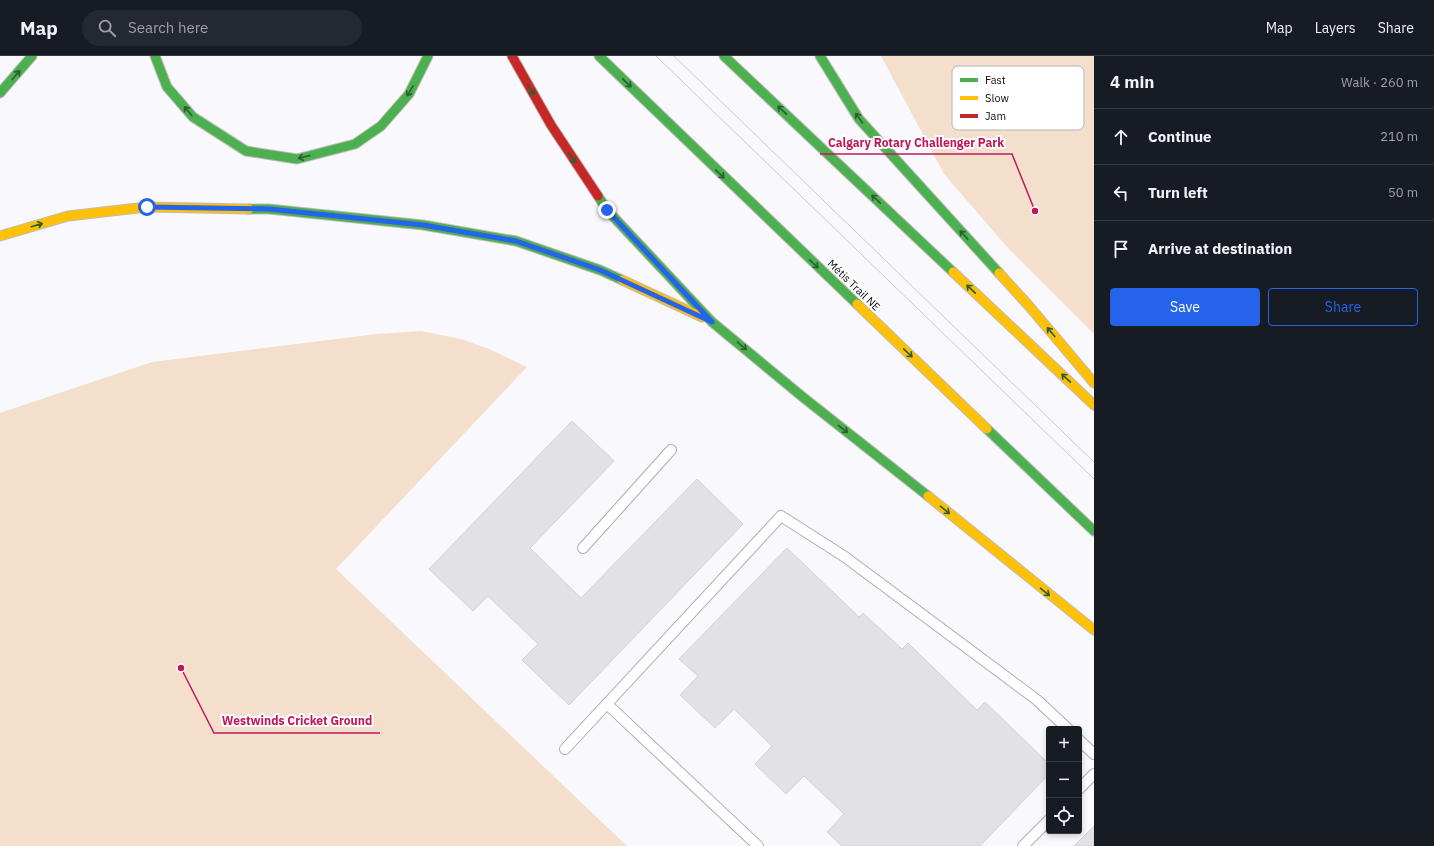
<!DOCTYPE html>
<meta charset="utf-8">
<style>
body{margin:0;font-family:"IBM Plex Sans",sans-serif;background:#242831;color:#f1f3f6}
.controls{position:absolute;right:12px;bottom:12px;display:grid;overflow:hidden;border-radius:4px;box-shadow:0 2px 6px #0003}
.controls button{width:36px;height:36px;display:grid;place-items:center;padding:0;border:0;border-bottom:1px solid #363941;background:#171b24;color:#f1f3f6;font:20px sans-serif}
.stop{position:absolute;width:12px;height:12px;margin:-9px;border:3px solid #2563eb;border-radius:50%;background:#fff}
.stop.end{background:#2563eb;border-color:#fff;box-shadow:0 1px 4px #0008}
.list{margin:0;padding:0;list-style:none}
h2{display:flex;justify-content:space-between;align-items:center;height:52px;margin:0;padding:0 16px;font-size:17px}
h2 small{font-size:13px;font-weight:400;color:#9ea1a6}
.list li{display:grid;grid-template-columns:26px 1fr auto;gap:12px;align-items:center;box-sizing:border-box;height:56px;padding:0 16px;border-top:1px solid #363941}
.list b{display:block;font-size:15px;white-space:nowrap}
.list em{font-size:13px;font-style:normal;color:#9ea1a6}
.actions{display:flex;gap:8px;padding:12px 16px}
.actions a{flex:1;padding:9px 0;border:1px solid #2563eb;border-radius:4px;text-align:center;font-size:14px;color:#2563eb}
.actions .main{background:#2563eb;color:#fff}
.icon{flex:none;width:22px;height:22px;fill:none;stroke:currentColor;stroke-width:2;stroke-linecap:round;stroke-linejoin:round}
.map{position:relative;flex:none;width:1094px;height:790px;overflow:hidden}
header{display:flex;align-items:center;gap:24px;box-sizing:border-box;height:56px;padding:0 20px;background:#171b24;border-bottom:1px solid #363941}
header strong{font-size:19px}
nav{display:flex;gap:22px;margin-inline-start:auto;font-size:14px}
.search{width:280px;height:36px;background:#242831;display:flex;align-items:center;gap:10px;box-sizing:border-box;padding:0 14px;border-radius:22px;color:#9ea1a6;font-size:15px}
main{display:flex}
aside{flex:1;background:#171b24}
.map>svg:first-child{display:block}
</style>
<header>
<strong>Map</strong>
<div class="search"><svg class="icon" aria-label="search" viewBox="0 0 24 24"><circle cx="10" cy="10" r="6"/><path d="M15 15l6 6"/></svg>Search here</div>
<nav><a>Map</a><a>Layers</a><a>Share</a></nav>
</header>
<main>
<div class="map">
<svg width="1094" height="790" viewBox="0 0 1094 790">
<rect width="100%" height="100%" fill="#f8f8fd"/>
<!-- green -->
<g fill="#f4dfcc">
<path d="M881 0H1094V278L1008 192 944 118Z"/>
<path d="M421 275 461 283 489 293 527 311 336 513 627 790H0V357L152 306 377 278Z"/>
</g>
<!-- building -->
<g fill="#e1e1e6" stroke="#d1d1d6">
<path d="M572 365 614 405 530 492 581 542 697 423 743 468 569 649 522 604 538 588 488 540 473 555 429 513Z"/>
<path d="M787 492 859 561 863 557 902 593 908 587 977 654 985 646 1049 708V718L980 790H842L827 776 844 758 804 720 786 738 755 708 772 690 734 653 715 672 680 639 698 620 679 603Z"/>
<path d="M1094 770V790H1074Z"/>
</g>
<g fill="none" stroke-linecap="round" stroke-linejoin="round">
<!-- lane casing -->
<g stroke="#adadb2" stroke-width="12">
<g id="lane">
<path d="M583 492 671 394"/>
<path d="M607 648 758 790"/>
<path d="M1079 684 1094 698"/>
<path d="M565 693 781 460 845 501 1037 644 1068 673"/>
<path d="M1079 733 1094 718"/>
<path d="M1023 790 1049 764"/>
</g>
</g>
<!-- fast casing -->
<g stroke="#c1bbb7" stroke-width="11">
<g id="fast">
<path d="M155 0 167 31 193 61 246 95 297 103 355 88 381 70 409 38 428 0"/>
<path d="M599 0 857 248"/>
<path d="M724 0 953 216"/>
<path d="M820 0 859 63 999 217"/>
<path d="M0 37 32 0"/>
<path d="M598 140 607 154 712 266 804 342 928 440"/>
<path d="M249 153H269L423 169 516 185 600 214 622 224"/>
<path d="M987 373 1094 475"/>
</g>
</g>
<!-- slow casing -->
<g stroke="#c1bbb7" stroke-width="11">
<g id="slow">
<path d="M0 180 68 160 147 151 249 153"/>
<path d="M953 216 1094 349"/>
<path d="M999 217 1029 250 1094 327"/>
<path d="M622 224 702 261"/>
<path d="M857 248 987 373"/>
<path d="M928 440 1094 574"/>
</g>
</g>
<!-- jam casing -->
<g stroke="#c1bbb7" stroke-width="11">
<path id="jam" d="M512 0 551 69 598 140"/>
</g>
<!-- lane -->
<use href="#lane" stroke="#fefeff" stroke-width="10"/>
<!-- fast -->
<use href="#fast" stroke="#4caf50" stroke-width="9"/>
<!-- slow -->
<use href="#slow" stroke="#ffc107" stroke-width="9"/>
<!-- jam -->
<use href="#jam" stroke="#c62828" stroke-width="9"/>
<!-- tram -->
<g stroke="#cbcbcc" stroke-width="1">
<path d="M656 0 1094 423"/>
<path d="M674 0 1094 406"/>
</g>
</g>
<!-- one-way arrows -->
<defs><path id="oneway-shaft" d="M-6 0H5M1.5-3L5.5 0L1.5 3" fill="none" stroke-width="1.6" stroke-linecap="round" stroke-linejoin="round"/></defs>
<g stroke="#2c5e31">
<use href="#oneway-shaft" transform="translate(16 19) rotate(-49)"/>
<use href="#oneway-shaft" transform="translate(627 27) rotate(44)"/>
<use href="#oneway-shaft" transform="translate(531 34) rotate(61)"/>
<use href="#oneway-shaft" transform="translate(410 35) rotate(120)"/>
<use href="#oneway-shaft" transform="translate(782 54) rotate(-137)"/>
<use href="#oneway-shaft" transform="translate(188 55) rotate(-130)"/>
<use href="#oneway-shaft" transform="translate(859 62) rotate(-126)"/>
<use href="#oneway-shaft" transform="translate(304 101) rotate(166)"/>
<use href="#oneway-shaft" transform="translate(572 102) rotate(56)"/>
<use href="#oneway-shaft" transform="translate(720 118) rotate(44)"/>
<use href="#oneway-shaft" transform="translate(876 143) rotate(-137)"/>
<use href="#oneway-shaft" transform="translate(37 169) rotate(-16)"/>
<use href="#oneway-shaft" transform="translate(964 179) rotate(-132)"/>
<use href="#oneway-shaft" transform="translate(814 208) rotate(44)"/>
<use href="#oneway-shaft" transform="translate(971 233) rotate(-137)"/>
<use href="#oneway-shaft" transform="translate(1051 276) rotate(-130)"/>
<use href="#oneway-shaft" transform="translate(742 290) rotate(40)"/>
<use href="#oneway-shaft" transform="translate(908 297) rotate(44)"/>
<use href="#oneway-shaft" transform="translate(1066 322) rotate(-137)"/>
<use href="#oneway-shaft" transform="translate(843 373) rotate(38)"/>
<use href="#oneway-shaft" transform="translate(945 454) rotate(39)"/>
<use href="#oneway-shaft" transform="translate(1045 536) rotate(39)"/>
</g>
<g fill="none" stroke-linecap="round" stroke-linejoin="round">
<!-- route -->
<path stroke="#2563eb" stroke-width="5" d="M147 151 269 153 423 169 516 185 600 214 712 266 607 154"/>
</g>
<g text-anchor="middle" stroke-width="4" stroke-linejoin="round" paint-order="stroke">
<!-- street labels -->
<g font-size="11" fill="#0d0d12" stroke="#fff">
<text transform="translate(854 229) rotate(44)" y="4">Métis Trail NE</text>
</g>
</g>
<!-- legend -->
<rect x="952" y="10" width="132" height="64" rx="6" fill="#fff" stroke="#b6b6b8" stroke-width="1"/>
<rect x="960" y="22" width="18" height="4" fill="#4caf50"/>
<rect x="960" y="40" width="18" height="4" fill="#ffc107"/>
<rect x="960" y="58" width="18" height="4" fill="#c62828"/>
<g font-size="11" fill="#0d0d12">
<text x="985" y="28">Fast</text>
<text x="985" y="46">Slow</text>
<text x="985" y="64">Jam</text>
</g>
<!-- callouts -->
<path fill="none" stroke="#c2185b" stroke-width="1.5" d="M1035 155L1012 98H820M181 612L214 677H380"/>
<g fill="#c2185b" stroke="#fff" stroke-width="1.5">
<circle cx="1035" cy="155" r="4"/>
<circle cx="181" cy="612" r="4"/>
</g>
<g font-size="12" text-anchor="middle" font-weight="bold" fill="#c2185b" stroke="#fff" stroke-width="4" stroke-linejoin="round" paint-order="stroke">
<text x="916" y="91">Calgary Rotary Challenger Park</text>
<text x="297" y="669">Westwinds Cricket Ground</text>
</g>
</svg>
<div class="controls">
<button>+</button>
<button>−</button>
<button><svg class="icon" aria-label="locate" viewBox="0 0 24 24"><circle cx="12" cy="12" r="6"/><path d="M12 2v4M12 18v4M2 12h4M18 12h4"/></svg></button>
</div>
<div class="stop" style="left:147px;top:151px"></div>
<div class="stop end" style="left:607px;top:154px"></div>
</div>
<aside>
<h2>4 min<small>Walk · 260 m</small></h2>
<ul class="list">
<li><svg class="icon" aria-label="ahead" viewBox="0 0 24 24"><path d="M12 20V5M6 11l6-6 6 6"/></svg><div><b>Continue</b></div><em>210 m</em></li>
<li><svg class="icon" aria-label="left" viewBox="0 0 24 24"><path d="M17 20v-9H6M10 6l-5 5 5 5"/></svg><div><b>Turn left</b></div><em>50 m</em></li>
<li><svg class="icon" aria-label="arrive" viewBox="0 0 24 24"><path d="M6 21V4h12l-3 4 3 4H6"/></svg><div><b>Arrive at destination</b></div></li>
</ul>
<div class="actions"><a class="main">Save</a><a>Share</a></div>
</aside>
</main>
